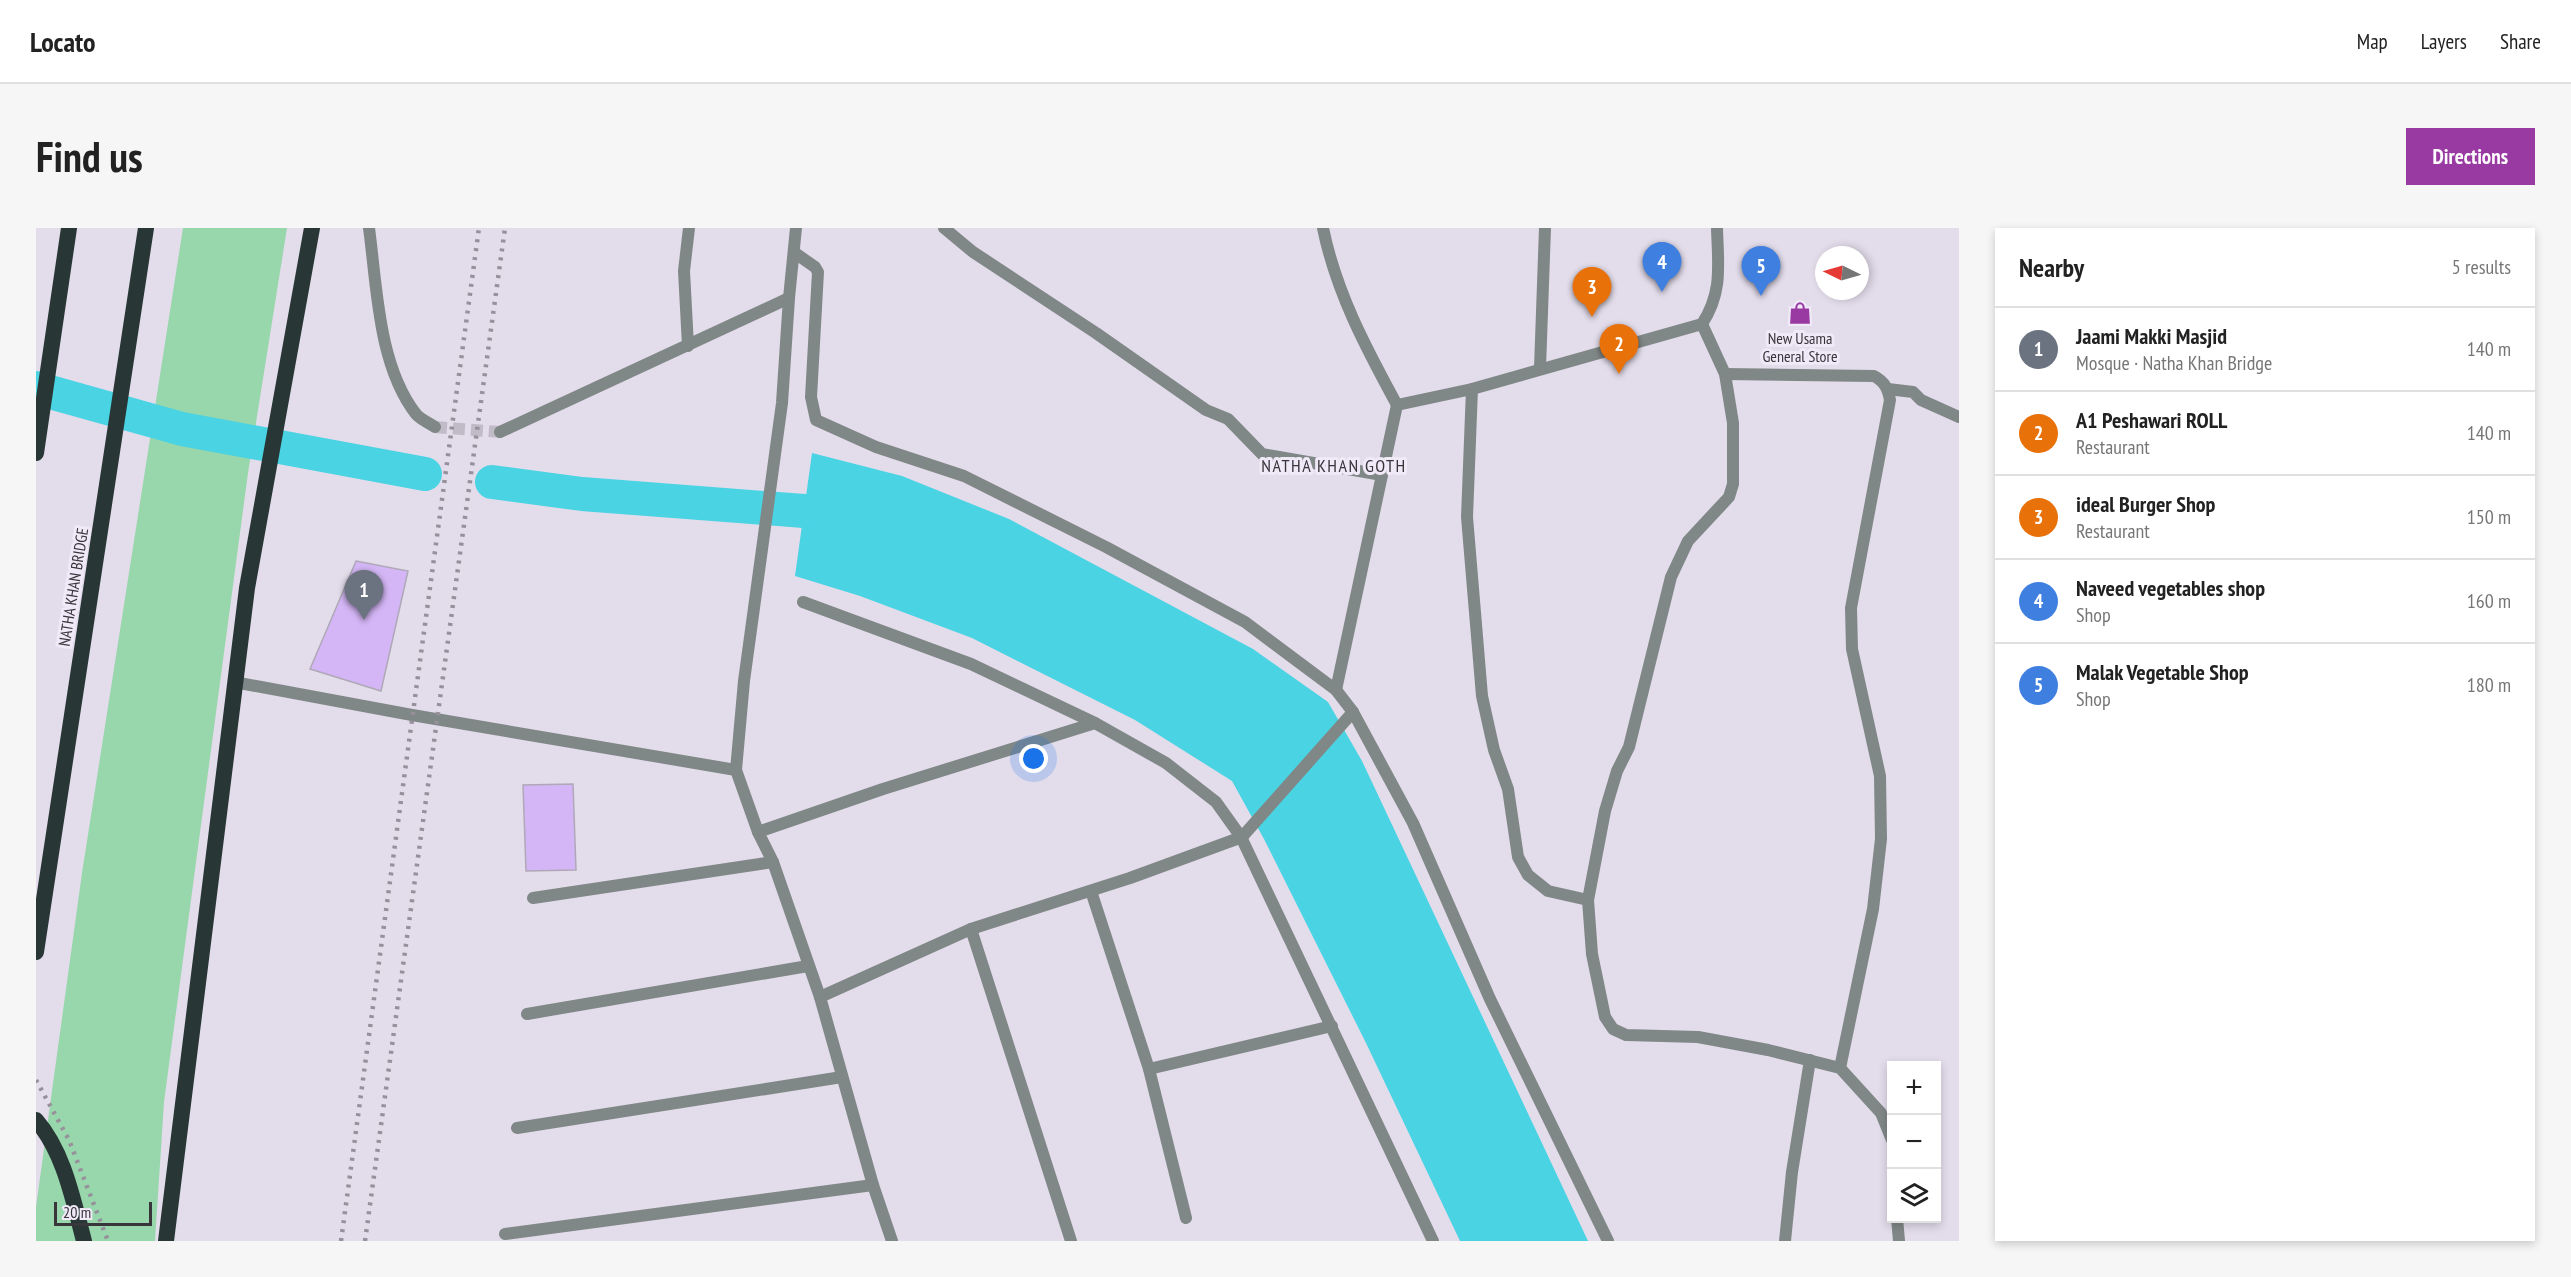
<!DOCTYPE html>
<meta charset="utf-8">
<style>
body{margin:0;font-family:"PT Sans Narrow",sans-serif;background:#f6f6f6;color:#222}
.controls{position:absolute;right:18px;bottom:18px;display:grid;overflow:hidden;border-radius:0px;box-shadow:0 3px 9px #0003}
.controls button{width:54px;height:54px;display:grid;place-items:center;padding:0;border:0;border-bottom:2px solid #e0e0e0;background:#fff;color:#222;font:30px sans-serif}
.compass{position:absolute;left:1779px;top:18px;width:54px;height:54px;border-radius:50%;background:#fff;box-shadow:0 3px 9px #0003;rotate:275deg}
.scale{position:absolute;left:18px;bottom:15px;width:98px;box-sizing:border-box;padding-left:6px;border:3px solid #38353b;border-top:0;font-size:16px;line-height:21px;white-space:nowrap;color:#38353b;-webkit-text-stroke:4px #f0e9f8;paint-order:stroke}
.you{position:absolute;left:998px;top:531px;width:21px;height:21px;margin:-15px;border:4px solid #fff;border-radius:50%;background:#1a73e8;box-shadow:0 0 0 9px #1a73e833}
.badge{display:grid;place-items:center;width:39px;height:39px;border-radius:50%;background:#993aa3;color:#fff;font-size:20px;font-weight:700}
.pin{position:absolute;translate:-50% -50px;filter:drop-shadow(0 2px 3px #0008)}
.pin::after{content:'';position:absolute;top:32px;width:21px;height:18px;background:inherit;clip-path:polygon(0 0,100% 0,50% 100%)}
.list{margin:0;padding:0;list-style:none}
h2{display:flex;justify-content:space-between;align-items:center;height:78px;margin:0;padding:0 24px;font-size:26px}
h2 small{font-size:20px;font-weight:400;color:#767676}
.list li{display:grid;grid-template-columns:39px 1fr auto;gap:18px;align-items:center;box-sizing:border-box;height:84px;padding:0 24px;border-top:2px solid #e0e0e0}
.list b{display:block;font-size:22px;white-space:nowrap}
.list p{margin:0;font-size:20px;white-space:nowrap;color:#767676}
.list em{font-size:20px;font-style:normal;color:#767676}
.icon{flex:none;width:33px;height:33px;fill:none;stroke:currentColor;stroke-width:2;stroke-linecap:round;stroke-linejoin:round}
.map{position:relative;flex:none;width:1923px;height:1013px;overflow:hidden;border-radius:0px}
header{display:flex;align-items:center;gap:36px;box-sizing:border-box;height:84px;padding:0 30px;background:#fff;border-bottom:2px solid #e0e0e0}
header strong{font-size:28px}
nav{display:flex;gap:33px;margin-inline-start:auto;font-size:21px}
.intro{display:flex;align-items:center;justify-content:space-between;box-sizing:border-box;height:144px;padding:0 36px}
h1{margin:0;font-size:42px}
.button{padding:15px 27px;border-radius:0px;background:#993aa3;color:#fff;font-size:21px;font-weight:700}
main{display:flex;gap:36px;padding:0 36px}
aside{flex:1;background:#fff;border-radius:0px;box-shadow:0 3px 9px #0003}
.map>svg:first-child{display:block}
</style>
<header>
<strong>Locato</strong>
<nav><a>Map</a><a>Layers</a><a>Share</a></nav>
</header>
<div class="intro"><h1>Find us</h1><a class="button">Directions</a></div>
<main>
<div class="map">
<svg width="1923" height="1013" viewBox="0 0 1923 1013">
<rect width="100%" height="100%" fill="#e3dceb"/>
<!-- green -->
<path fill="#98d6ac" d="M147 0H251L212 245 128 874 119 1013H0V979L46 645Z"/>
<!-- water -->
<path fill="#4ad3e3" d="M776 225 866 248 973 291 1217 421 1292 474 1326 533 1552 1013H1424L1330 815 1228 611 1196 553 1099 492 936 410 824 368 759 348Z"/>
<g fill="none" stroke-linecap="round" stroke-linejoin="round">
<!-- canal -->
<g stroke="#4ad3e3" stroke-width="34">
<path d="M0 160 146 201 389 246"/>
<path d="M456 254 546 266 768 283"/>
</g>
</g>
<!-- building -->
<g fill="#d4b6f6" stroke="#afa8b7" stroke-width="1.5">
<path d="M320 333 372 343 345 463 274 441Z"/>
<path d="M537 556 540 642 490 643 487 557Z"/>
</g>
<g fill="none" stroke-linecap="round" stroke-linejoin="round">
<!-- minor-tunnel -->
<path stroke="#c1bbc8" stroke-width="12" stroke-dasharray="12 6" stroke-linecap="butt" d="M399 199 464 204"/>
<!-- minor -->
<g stroke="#808887" stroke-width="12">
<path d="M333 0C341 59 342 137 380 186 384 191 393 195 399 199"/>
<path d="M908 0 937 24 1060 105 1170 182 1192 191 1226 226 1346 247"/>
<path d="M1287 0C1300 64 1330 120 1361 177"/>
<path d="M759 25 779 39 782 44 775 169 780 192 840 219 928 248 1070 319 1209 394 1300 462 1317 484 1377 595 1454 771 1572 1013"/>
<path d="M1666 96 1689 146 1697 195V256L1693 269 1652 313 1635 349 1593 519 1581 543 1569 583 1552 672 1556 726 1569 789 1577 801 1590 807 1662 809 1732 822 1804 840 1845 885 1856 912"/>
<path d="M652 118 648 43 653 0"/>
<path d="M1504 140 1509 0"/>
<path d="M1689 146 1838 148C1849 154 1852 161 1854 172L1815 380 1816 421 1844 548 1845 611 1837 681 1804 840"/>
<path d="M1436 161 1431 289 1446 468 1458 522 1472 561 1482 629 1492 647 1512 663 1552 672"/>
<path d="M1852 161 1877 164 1885 172 1923 189"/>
<path d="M464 204 753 70"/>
<path d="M767 374 935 436 1059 495 1130 535 1180 574 1205 609 1397 1013"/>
<path d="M1300 462 1361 177 1436 161 1666 96C1687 64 1682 37 1681 0"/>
<path d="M722 604 847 561 1059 495"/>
<path d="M1055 663 1113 841 1150 990"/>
<path d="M497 670 737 634"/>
<path d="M935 701 1035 1013"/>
<path d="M784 769 935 701 1094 650 1206 609 1317 484"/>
<path d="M491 786 772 738"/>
<path d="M1113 841 1296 798"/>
<path d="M481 900 806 849"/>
<path d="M1861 990 1863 1013"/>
<path d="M469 1006 837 957"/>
<path d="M1749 1013 1756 944 1774 832"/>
</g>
<!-- tertiary -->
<g stroke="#808887" stroke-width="12">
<path d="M760 0 753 70 746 175 708 453 700 542 722 604 737 634 784 769 837 957 856 1013"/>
<path d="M198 454 376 487 700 542"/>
</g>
<!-- trunk -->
<g stroke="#283736" stroke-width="16">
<path d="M0 225 33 0"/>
<path d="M0 724 110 0"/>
<path d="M0 892C28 924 37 972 48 1013"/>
<path d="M130 1013 211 360 276 0"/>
</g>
<!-- rail -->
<g stroke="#96909b" stroke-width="4.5" stroke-dasharray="3 6" stroke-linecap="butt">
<path d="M0 852 33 912 72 1013"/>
<path d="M305 1013 443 0"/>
<path d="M329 1013 469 0"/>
</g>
</g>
<!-- icons -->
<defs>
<g id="shop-bare" transform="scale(1.8)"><path d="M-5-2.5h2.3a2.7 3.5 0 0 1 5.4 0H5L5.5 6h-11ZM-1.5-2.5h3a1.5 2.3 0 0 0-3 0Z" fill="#993aa3" stroke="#f0e9f8" stroke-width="2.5" paint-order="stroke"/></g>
</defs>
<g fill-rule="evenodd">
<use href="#shop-bare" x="1764" y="85"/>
</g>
<g text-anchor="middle" stroke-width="6" stroke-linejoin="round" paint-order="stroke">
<!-- poi labels -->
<g font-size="16" fill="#38353b" stroke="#f0e9f8">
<text x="1764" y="116">New Usama<tspan x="1764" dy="18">General Store</tspan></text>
</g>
<!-- street labels -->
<g font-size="16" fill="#38353b" stroke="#f0e9f8">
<text transform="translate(37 359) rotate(-81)" y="6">NATHA KHAN BRIDGE</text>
</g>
<!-- neighbourhood labels -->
<g font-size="18" letter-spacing="1.5" fill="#38353b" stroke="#f0e9f8">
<text x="1298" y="244">NATHA KHAN GOTH</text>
</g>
</g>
</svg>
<div class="controls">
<button>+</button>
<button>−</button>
<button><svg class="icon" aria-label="layers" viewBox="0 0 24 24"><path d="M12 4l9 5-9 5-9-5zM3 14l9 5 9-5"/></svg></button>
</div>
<svg class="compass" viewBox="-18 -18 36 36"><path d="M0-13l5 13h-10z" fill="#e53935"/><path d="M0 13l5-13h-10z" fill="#767676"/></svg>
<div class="scale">20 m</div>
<div class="you"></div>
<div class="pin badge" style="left:328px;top:392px;background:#6b7280">1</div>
<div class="pin badge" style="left:1583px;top:146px;background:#e8710a">2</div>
<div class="pin badge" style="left:1556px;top:89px;background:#e8710a">3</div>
<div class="pin badge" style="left:1626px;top:64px;background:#3f7fe0">4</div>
<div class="pin badge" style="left:1725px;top:68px;background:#3f7fe0">5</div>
</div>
<aside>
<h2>Nearby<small>5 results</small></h2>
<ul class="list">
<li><span class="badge" style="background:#6b7280">1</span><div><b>Jaami Makki Masjid</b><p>Mosque · Natha Khan Bridge</p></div><em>140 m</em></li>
<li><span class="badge" style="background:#e8710a">2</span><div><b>A1 Peshawari ROLL</b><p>Restaurant</p></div><em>140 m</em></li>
<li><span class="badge" style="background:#e8710a">3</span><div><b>ideal Burger Shop</b><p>Restaurant</p></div><em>150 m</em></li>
<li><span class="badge" style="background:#3f7fe0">4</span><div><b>Naveed vegetables shop</b><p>Shop</p></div><em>160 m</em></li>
<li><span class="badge" style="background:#3f7fe0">5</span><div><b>Malak Vegetable Shop</b><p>Shop</p></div><em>180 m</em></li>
</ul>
</aside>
</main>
